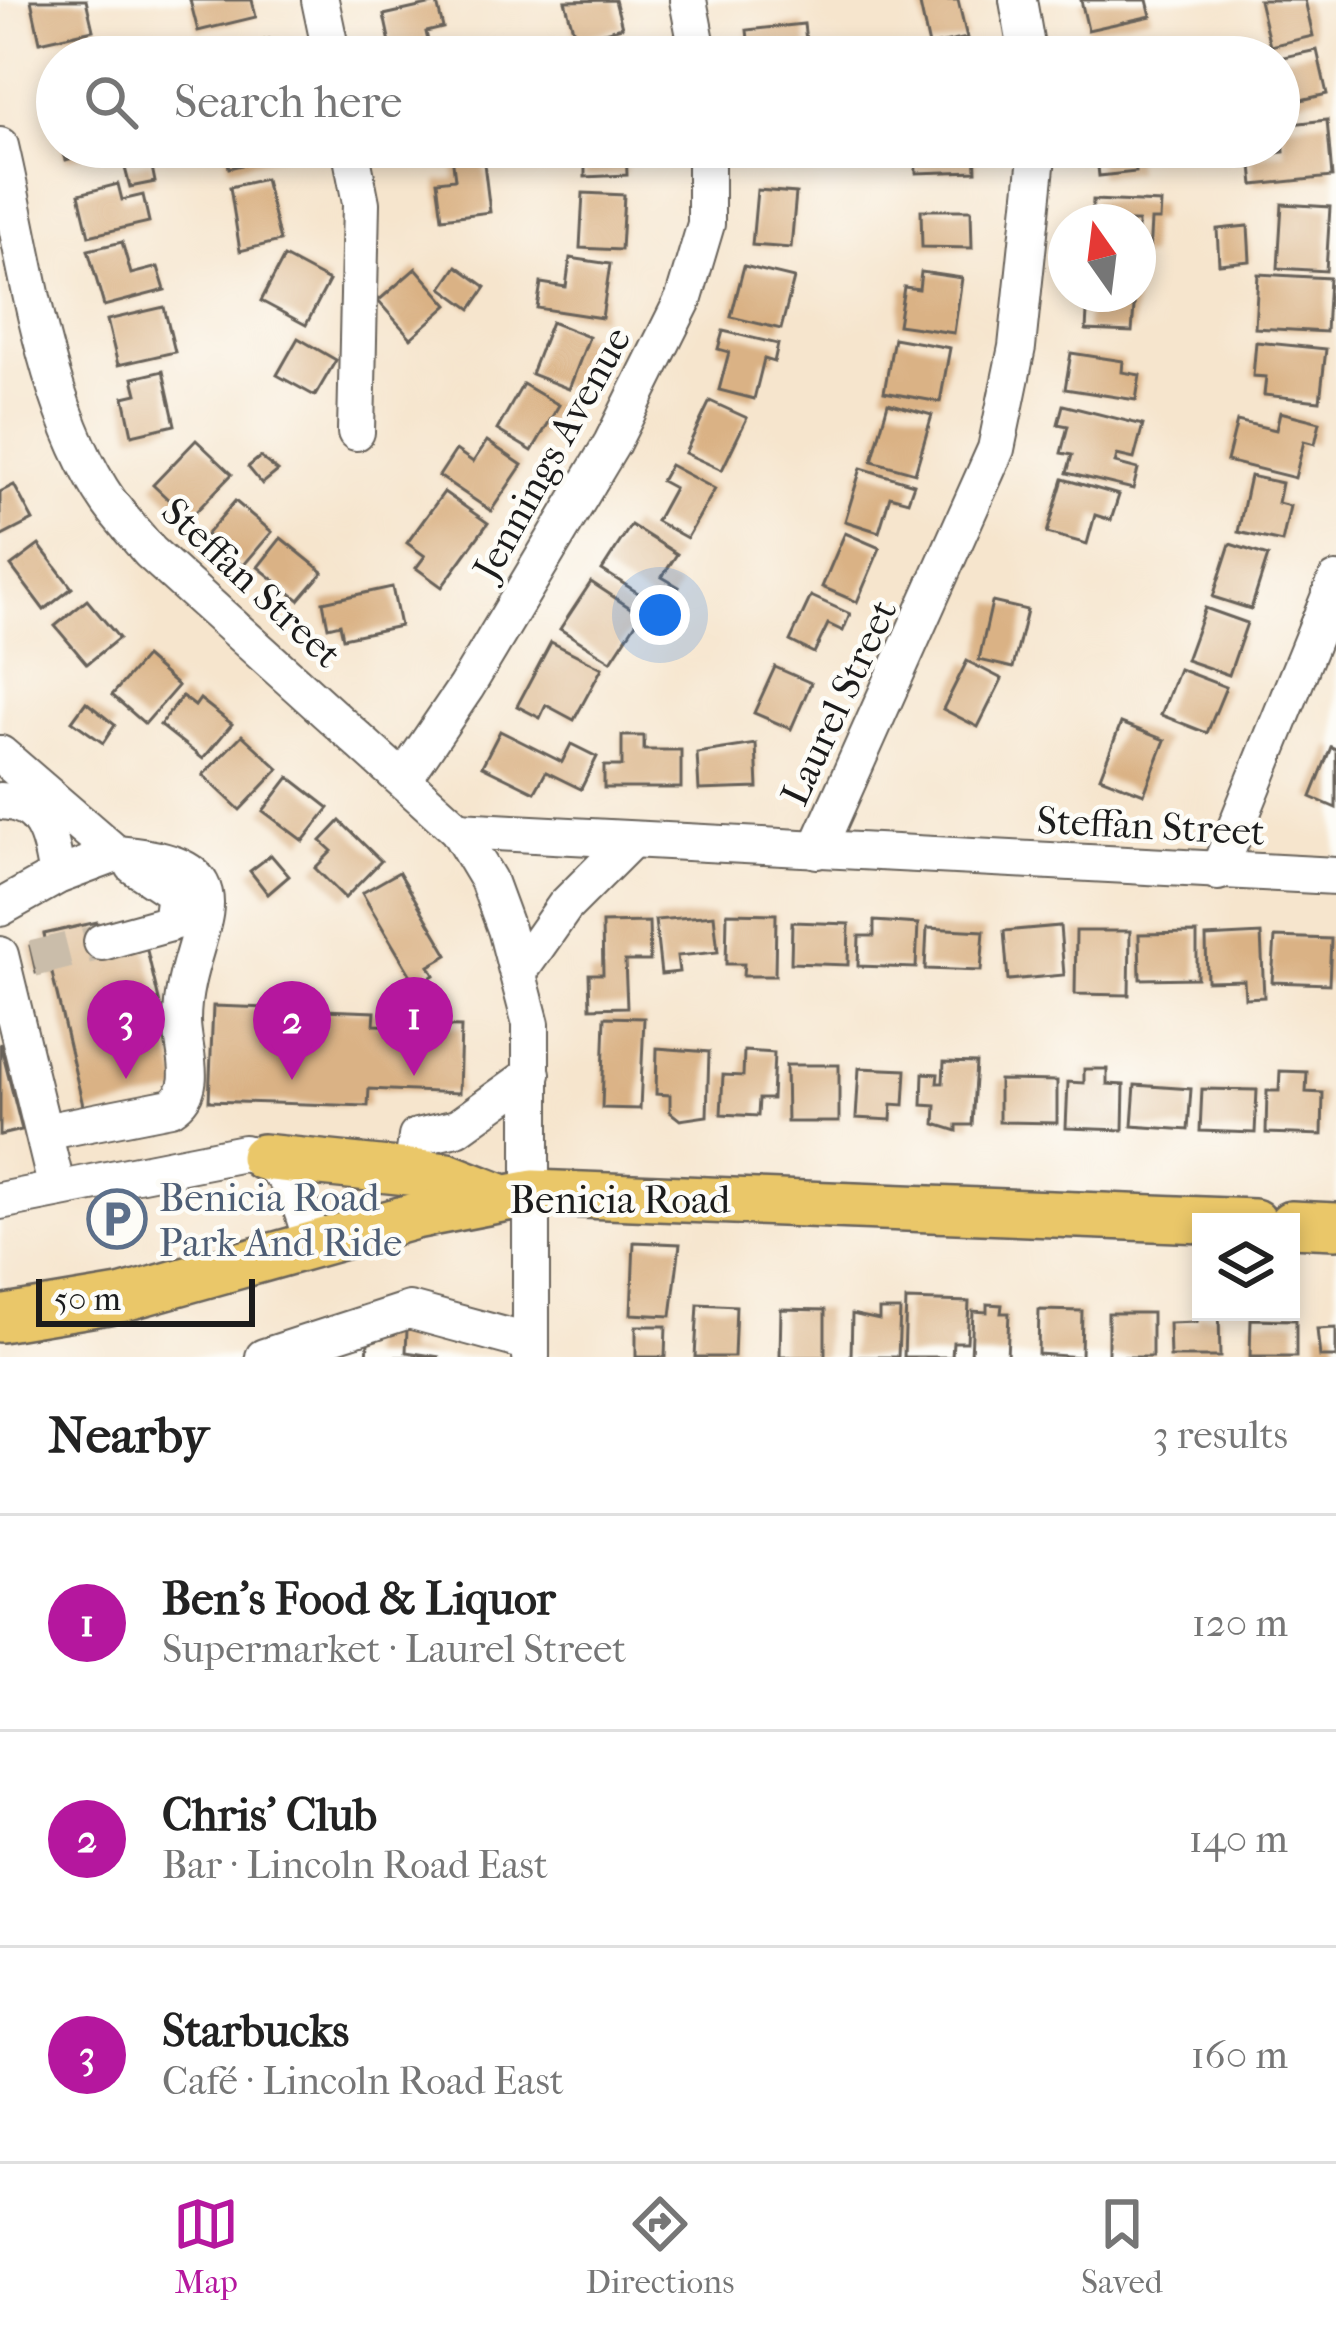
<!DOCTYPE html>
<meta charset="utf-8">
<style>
body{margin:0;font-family:"IM FELL French Canon",serif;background:#f6f6f6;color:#222}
.controls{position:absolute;right:36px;bottom:36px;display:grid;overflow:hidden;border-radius:0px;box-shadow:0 6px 18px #0003}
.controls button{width:108px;height:108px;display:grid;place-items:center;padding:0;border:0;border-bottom:3px solid #e0e0e0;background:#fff;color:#222;font:60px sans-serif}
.compass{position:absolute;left:1048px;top:204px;width:108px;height:108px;border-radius:50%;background:#fff;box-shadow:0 6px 18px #0003;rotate:346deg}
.scale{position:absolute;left:36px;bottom:30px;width:219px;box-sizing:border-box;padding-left:12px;border:6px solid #1c1c1c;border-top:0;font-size:33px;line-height:42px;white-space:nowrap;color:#1c1c1c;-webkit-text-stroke:9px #fdfcf7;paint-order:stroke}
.you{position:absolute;left:660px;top:615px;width:42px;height:42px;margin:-30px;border:9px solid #fff;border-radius:50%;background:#1a73e8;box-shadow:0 0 0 18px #1a73e833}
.badge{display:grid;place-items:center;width:78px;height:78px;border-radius:50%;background:#b5179e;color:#fff;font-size:39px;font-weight:700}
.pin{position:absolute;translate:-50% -99px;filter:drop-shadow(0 3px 6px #0008)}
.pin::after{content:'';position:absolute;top:63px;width:42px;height:36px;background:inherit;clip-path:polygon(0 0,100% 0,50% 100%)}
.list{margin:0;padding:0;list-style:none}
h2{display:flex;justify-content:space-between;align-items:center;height:156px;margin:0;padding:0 48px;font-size:51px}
h2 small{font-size:39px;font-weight:400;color:#767676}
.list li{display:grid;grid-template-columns:78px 1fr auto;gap:36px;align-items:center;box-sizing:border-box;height:216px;padding:0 48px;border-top:3px solid #e0e0e0}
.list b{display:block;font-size:45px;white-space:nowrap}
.list p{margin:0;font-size:39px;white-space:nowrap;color:#767676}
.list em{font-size:39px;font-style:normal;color:#767676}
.icon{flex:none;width:66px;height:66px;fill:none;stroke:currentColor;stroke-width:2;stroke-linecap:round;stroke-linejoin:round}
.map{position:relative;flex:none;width:1336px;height:1357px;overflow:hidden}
.search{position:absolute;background:#fff;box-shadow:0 6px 18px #0003;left:36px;right:36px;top:36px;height:132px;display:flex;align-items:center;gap:30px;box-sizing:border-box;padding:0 42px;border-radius:66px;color:#767676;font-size:45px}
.sheet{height:804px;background:#fff}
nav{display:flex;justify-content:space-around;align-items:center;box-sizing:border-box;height:168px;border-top:3px solid #e0e0e0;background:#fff;font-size:33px;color:#767676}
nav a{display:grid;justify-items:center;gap:6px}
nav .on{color:#b5179e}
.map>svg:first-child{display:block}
</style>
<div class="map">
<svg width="1336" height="1357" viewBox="0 0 1336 1357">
<rect width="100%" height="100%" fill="#fdfcf7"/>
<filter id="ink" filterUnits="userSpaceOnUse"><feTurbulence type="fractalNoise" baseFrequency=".00833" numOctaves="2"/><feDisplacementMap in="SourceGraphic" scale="24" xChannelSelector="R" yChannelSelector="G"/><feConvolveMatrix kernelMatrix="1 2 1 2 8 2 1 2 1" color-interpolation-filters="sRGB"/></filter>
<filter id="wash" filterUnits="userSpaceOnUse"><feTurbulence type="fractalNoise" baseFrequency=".004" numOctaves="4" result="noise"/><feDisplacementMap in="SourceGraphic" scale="48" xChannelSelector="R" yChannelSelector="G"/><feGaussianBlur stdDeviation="2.7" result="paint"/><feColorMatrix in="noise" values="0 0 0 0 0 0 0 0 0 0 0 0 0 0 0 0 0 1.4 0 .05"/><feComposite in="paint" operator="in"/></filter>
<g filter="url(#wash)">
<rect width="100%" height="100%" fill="#f6e5cd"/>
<g id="blocks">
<!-- building -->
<g fill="#dab285">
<path d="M31 0H86L93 30 40 42Z"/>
<path d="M190 0H252L256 17 198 31Z"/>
<path d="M615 0 622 27 576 40 565 1Z"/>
<path d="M919 0H958L967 38 929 46Z"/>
<path d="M1081 0H1147L1151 16 1088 30Z"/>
<path d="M1259 0H1305L1313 36 1270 46Z"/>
<path d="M437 3 443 28 426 32 431 54 393 57 384 15Z"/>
<path d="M804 24 808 57H750L747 30Z"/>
<path d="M269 39 274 57H204V55Z"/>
<path d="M1317 50 1327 94 1279 105V58Z"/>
<path d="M1327 120 1332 177 1254 185 1251 156 1284 152 1282 125Z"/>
<path d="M62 147H109L110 148 66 160Z"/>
<path d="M225 147H281L283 155 229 168Z"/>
<path d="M451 147H482L490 212 442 218 437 181 455 179Z"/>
<path d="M572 147H626L627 175 585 177V155L573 156Z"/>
<rect x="751" y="147" width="55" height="14"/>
<path d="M915 147H975L976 171 916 173Z"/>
<path d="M1096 147H1134L1136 172 1099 176Z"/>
<path d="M151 162 155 182 130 187 125 168Z"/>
<path d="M265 179 280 241 240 251 230 187Z"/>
<path d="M118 184 122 200 143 195 149 222 89 236 79 194Z"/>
<path d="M757 190 796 193 791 248 752 245Z"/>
<path d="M583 193 624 195 621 250 580 248Z"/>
<path d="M1093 200 1161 203 1160 220H1151L1149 256 1138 255V222H1092Z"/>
<path d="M1282 204 1330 207 1326 271 1278 268Z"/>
<path d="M921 210H971L972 248 922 247Z"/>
<path d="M1248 226 1250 261 1219 264 1217 229Z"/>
<path d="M122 242 131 274 158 267 165 290 104 306 88 250Z"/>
<path d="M284 257 329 281 306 325 261 301Z"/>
<path d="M570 258 610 264 602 318 537 308 541 283 566 287Z"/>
<path d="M457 266 486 287 471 309 442 288Z"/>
<path d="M744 266 794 278 781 329 731 317Z"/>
<path d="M416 268 448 305 411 338 378 301Z"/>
<path d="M921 272 962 278 954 333 898 325 904 287 919 289Z"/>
<path d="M1258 274 1329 278 1326 332 1255 328Z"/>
<path d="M1088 294H1135L1132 332 1086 330Z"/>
<path d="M164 307 175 352 118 365 107 320Z"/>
<path d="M551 322 589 337 569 389 531 374Z"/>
<path d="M723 331 778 344 774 362 764 359 754 399 719 390 729 352 718 349Z"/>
<path d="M298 338 336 360 315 396 277 375Z"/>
<path d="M894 338 950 348 940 402 884 392Z"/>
<path d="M1256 342 1326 349 1320 401 1264 395 1266 377 1253 376Z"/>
<path d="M1071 353 1123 361 1122 372 1140 375 1136 400 1065 389Z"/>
<path d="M163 371 175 425 132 435 124 397 137 394 133 378Z"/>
<path d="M523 384 559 405 532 451 497 430Z"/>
<path d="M710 401 747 418 722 470 685 453Z"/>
<path d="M888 403 932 415 915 473 872 461Z"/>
<path d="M1063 405 1143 425 1134 459 1117 455 1115 463 1138 469 1133 489 1067 473 1072 455 1061 453 1068 426 1058 424Z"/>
<path d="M1280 412 1320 422 1315 444 1304 441 1295 478 1227 461 1237 421 1276 430Z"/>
<path d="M196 440 232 474 189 519 153 485Z"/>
<path d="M487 441 522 465 491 511 439 476 456 450 473 462Z"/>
<path d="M260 457 278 471 262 484 248 467Z"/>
<path d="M670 465 715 489 687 538 656 521 674 488 661 481Z"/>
<path d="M861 468 914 484 908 501 890 496 879 532 845 521Z"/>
<path d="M1250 476 1282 483 1278 503 1290 506 1282 542 1238 532Z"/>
<path d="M1063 479 1119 495 1111 520 1095 515 1087 544 1047 533Z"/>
<path d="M14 485 33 520 0 537V492Z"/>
<path d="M444 492 488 523 442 587 416 568 425 556 407 543Z"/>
<path d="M235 501 272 532 243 566 206 535Z"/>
<path d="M631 525 677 554 662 577 679 587 665 610 602 570Z"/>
<path d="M845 533 880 548 857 602 822 587Z"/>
<path d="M281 538 323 572 299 600 258 567Z"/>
<path d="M1230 544 1268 556 1251 609 1213 597Z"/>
<path d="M39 545 72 588 44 610 11 566Z"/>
<path d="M591 582 641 615 611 661 560 629Z"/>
<path d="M392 587 400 626 343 638 340 624 328 627 323 602Z"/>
<path d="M811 596 850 614 843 631 828 624 814 653 790 641Z"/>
<path d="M87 600 119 638 87 664 55 626Z"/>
<path d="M992 602 1027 610 1013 668 979 660Z"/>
<path d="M1205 608 1247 623 1229 675 1186 660Z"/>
<path d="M551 642 602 668 574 720 546 705 540 718 517 706Z"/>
<path d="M145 657 178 686 145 724 112 695Z"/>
<path d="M967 661 1002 679 978 727 943 709Z"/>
<path d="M775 667 811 683 791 729 754 713Z"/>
<path d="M1179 669 1226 687 1207 733 1161 715Z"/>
<path d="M182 696 195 706 200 699 232 724 203 759 160 725Z"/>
<path d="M86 702 115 725 103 743 72 721Z"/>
<path d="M1121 723 1165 740 1144 794 1100 777Z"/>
<path d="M500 731 562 762 571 744 597 757 581 789 546 772 535 792 482 766Z"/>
<path d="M242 735 279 769 240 810 203 775Z"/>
<path d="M622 736H644V750H681V788H604V766H622Z"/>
<path d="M756 744 758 788 699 790 697 753Z"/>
<path d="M1331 747 1336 749V808L1311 797Z"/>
<path d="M289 777 329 808 303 841 263 811Z"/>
<path d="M340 821 381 861 345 898 315 868 332 851 321 841Z"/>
<path d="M271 855 289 876 268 894 250 871Z"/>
<path d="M399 872 448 955 429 966 434 975 417 986 362 893Z"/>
<path d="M727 913 776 914 775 976H743L744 964H726Z"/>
<path d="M714 915 718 952 677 956 679 972 661 974 655 920Z"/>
<path d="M874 921 918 924 916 968 858 966 859 936H874Z"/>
<path d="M97 922 104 952 145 942 181 1092 85 1114 51 969 36 973 30 946 46 943 44 934Z"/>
<path d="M649 922 650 961H625L627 1007 590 1008 589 974H603L602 923Z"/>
<path d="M792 922 849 924 848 965 791 963Z"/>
<path d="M1060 926 1064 975 1008 980 1004 931Z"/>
<path d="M927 928 984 931 981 971 925 969Z"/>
<path d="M1076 931H1130L1129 995 1075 994Z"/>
<path d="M1197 933V978L1140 979 1139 934Z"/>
<path d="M1261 934 1264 997 1245 998 1244 980 1207 981 1206 937Z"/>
<path d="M1275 937 1331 939 1329 984 1272 982Z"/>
<path d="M213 1006 375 1012 374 1025 461 1027 459 1093 369 1089 368 1106 209 1101Z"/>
<path d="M605 1017 644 1018 640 1109 602 1108Z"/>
<path d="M0 1043 22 1130 0 1135Z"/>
<path d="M657 1048 709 1052 707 1116 680 1120 670 1112V1095L656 1094Z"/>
<path d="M744 1051 774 1053 772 1099H759L758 1116 721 1114 723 1075 743 1076Z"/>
<path d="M944 1062 976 1063 972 1125H957V1131L935 1124 936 1106 922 1105 923 1073 938 1074 937 1083H943Z"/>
<path d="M786 1065H839V1122H787Z"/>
<path d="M859 1068 906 1070 904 1105 892 1104 891 1120 856 1118Z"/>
<path d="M1084 1069H1107V1084L1124 1085 1123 1130 1066 1128 1068 1082 1084 1083Z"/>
<path d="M1280 1071 1307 1072 1306 1092 1323 1093 1322 1135 1266 1133 1267 1091H1279Z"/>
<path d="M999 1080 1057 1081V1123L999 1122Z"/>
<path d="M1135 1085 1191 1089 1188 1130 1132 1126Z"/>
<path d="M1202 1089 1257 1090 1255 1133 1200 1131Z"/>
<path d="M634 1242 680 1244 671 1316 631 1314Z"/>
<path d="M906 1300 969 1302 967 1342H953L952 1357H904Z"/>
<path d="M698 1304 736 1306 734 1357H695Z"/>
<path d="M987 1304 1002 1305 1001 1313H1009L1007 1357H971L973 1311 987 1312Z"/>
<path d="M781 1309 825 1310V1357H780Z"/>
<path d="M879 1310H900L898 1357H851L852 1314 879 1320Z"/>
<path d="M1039 1310 1082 1311 1081 1357 1038 1354Z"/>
<rect x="1108" y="1313" width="44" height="44"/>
<path d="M1198 1315H1219L1220 1357H1170L1169 1323 1197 1322Z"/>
<path d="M1251 1319 1296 1320V1357H1250Z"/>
<path d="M636 1326H666L665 1357H636Z"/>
<path d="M1336 1328V1357H1320L1317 1329Z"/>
<path d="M369 1329 407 1330 406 1352 440 1357H367Z"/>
</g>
</g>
</g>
<g filter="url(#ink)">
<use href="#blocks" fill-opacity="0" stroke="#68625a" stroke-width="3"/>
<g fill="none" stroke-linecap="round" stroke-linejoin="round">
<!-- minor-tunnel -->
<path stroke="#cabdaa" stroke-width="36" stroke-dasharray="36 18" stroke-linecap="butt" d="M33 959 102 942"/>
<!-- minor casing -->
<g stroke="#68625a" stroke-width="40">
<g id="minor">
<path d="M320 0 332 57"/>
<path d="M688 0 699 57"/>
<path d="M1018 0 1028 57"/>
<path d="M0 146C26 256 43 408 109 502 121 519 137 536 150 552L458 830 488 880 506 929 531 1024V1357"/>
<path d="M350 147 361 203 356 432"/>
<path d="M0 754 116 854 57 876 0 908"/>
<path d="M405 777 466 687 612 443 684 298 706 224V147"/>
<path d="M0 801C46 803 50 838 57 876"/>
<path d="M458 830 1336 876"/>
<path d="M817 850 996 449 1017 347 1038 147"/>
<path d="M1218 872 1336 581"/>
<path d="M102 942 171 923 175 893 134 866"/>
<path d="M0 955 57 1189"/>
<path d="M518 973 565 906 630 841"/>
<path d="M44 1132 171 1107C201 1089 182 1049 182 1021 182 930 265 866 116 854"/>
<path d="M412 1173 417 1137 457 1128 532 1074"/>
<path d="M0 1201 244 1153C291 1162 303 1207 313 1247"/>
<path d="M264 1357 409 1310 531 1343"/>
</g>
</g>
<!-- major casing -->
<g stroke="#68625a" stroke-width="50">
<g id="major">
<path d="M263 1157 447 1176 498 1196"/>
<path d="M1291 1224 1336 1226"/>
<path d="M0 1319 120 1299 415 1216 533 1193 1254 1222"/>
</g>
</g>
<!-- minor -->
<use href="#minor" stroke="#fff" stroke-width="36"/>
<!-- major -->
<use href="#major" stroke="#eac769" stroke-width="45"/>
</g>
</g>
<!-- icons -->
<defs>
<g id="parking-ring" transform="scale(3)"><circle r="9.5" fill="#fdfcf7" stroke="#5c6f8a" stroke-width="1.5"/><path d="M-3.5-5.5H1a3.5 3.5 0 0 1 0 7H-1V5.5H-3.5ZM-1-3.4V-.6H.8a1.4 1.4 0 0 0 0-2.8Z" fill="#5c6f8a"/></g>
</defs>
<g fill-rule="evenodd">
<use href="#parking-ring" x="117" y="1219"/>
</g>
<g text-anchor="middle" stroke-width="9" stroke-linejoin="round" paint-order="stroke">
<!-- street labels -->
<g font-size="39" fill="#1c1c1c" stroke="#fdfcf7">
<text transform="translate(551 453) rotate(-61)" y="14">Jennings Avenue</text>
<text transform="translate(252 582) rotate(43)" y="14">Steffan Street</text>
<text transform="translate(838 702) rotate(-65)" y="14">Laurel Street</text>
<text transform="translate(1151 825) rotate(3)" y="14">Steffan Street</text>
<text x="620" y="1213">Benicia Road</text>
</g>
<!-- service labels -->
<g font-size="39" fill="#4e5e75" stroke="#fdfcf7" text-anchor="start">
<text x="159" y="1211">Benicia Road<tspan x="159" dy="45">Park And Ride</tspan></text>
</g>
</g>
</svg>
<div class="controls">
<button><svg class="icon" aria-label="layers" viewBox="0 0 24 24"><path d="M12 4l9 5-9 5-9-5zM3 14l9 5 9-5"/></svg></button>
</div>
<svg class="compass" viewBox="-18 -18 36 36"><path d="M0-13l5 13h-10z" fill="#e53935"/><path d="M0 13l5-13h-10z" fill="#767676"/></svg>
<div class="scale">50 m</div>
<div class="you"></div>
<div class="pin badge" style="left:414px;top:1076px">1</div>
<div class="pin badge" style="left:292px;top:1080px">2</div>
<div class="pin badge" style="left:126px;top:1079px">3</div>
<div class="search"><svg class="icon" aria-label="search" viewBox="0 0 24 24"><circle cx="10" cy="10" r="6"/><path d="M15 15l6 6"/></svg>Search here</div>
</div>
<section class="sheet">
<h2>Nearby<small>3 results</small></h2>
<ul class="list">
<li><span class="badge">1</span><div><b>Ben's Food &amp; Liquor</b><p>Supermarket · Laurel Street</p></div><em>120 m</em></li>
<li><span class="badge">2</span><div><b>Chris' Club</b><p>Bar · Lincoln Road East</p></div><em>140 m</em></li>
<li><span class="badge">3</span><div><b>Starbucks</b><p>Café · Lincoln Road East</p></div><em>160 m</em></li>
</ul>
</section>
<nav>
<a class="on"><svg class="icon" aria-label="map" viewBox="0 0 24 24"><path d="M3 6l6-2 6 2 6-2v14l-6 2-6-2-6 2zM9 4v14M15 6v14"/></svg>Map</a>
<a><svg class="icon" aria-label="directions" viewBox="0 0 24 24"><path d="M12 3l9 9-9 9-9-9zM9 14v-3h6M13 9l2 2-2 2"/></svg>Directions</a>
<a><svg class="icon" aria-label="saved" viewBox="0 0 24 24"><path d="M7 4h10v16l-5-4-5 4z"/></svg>Saved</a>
</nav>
